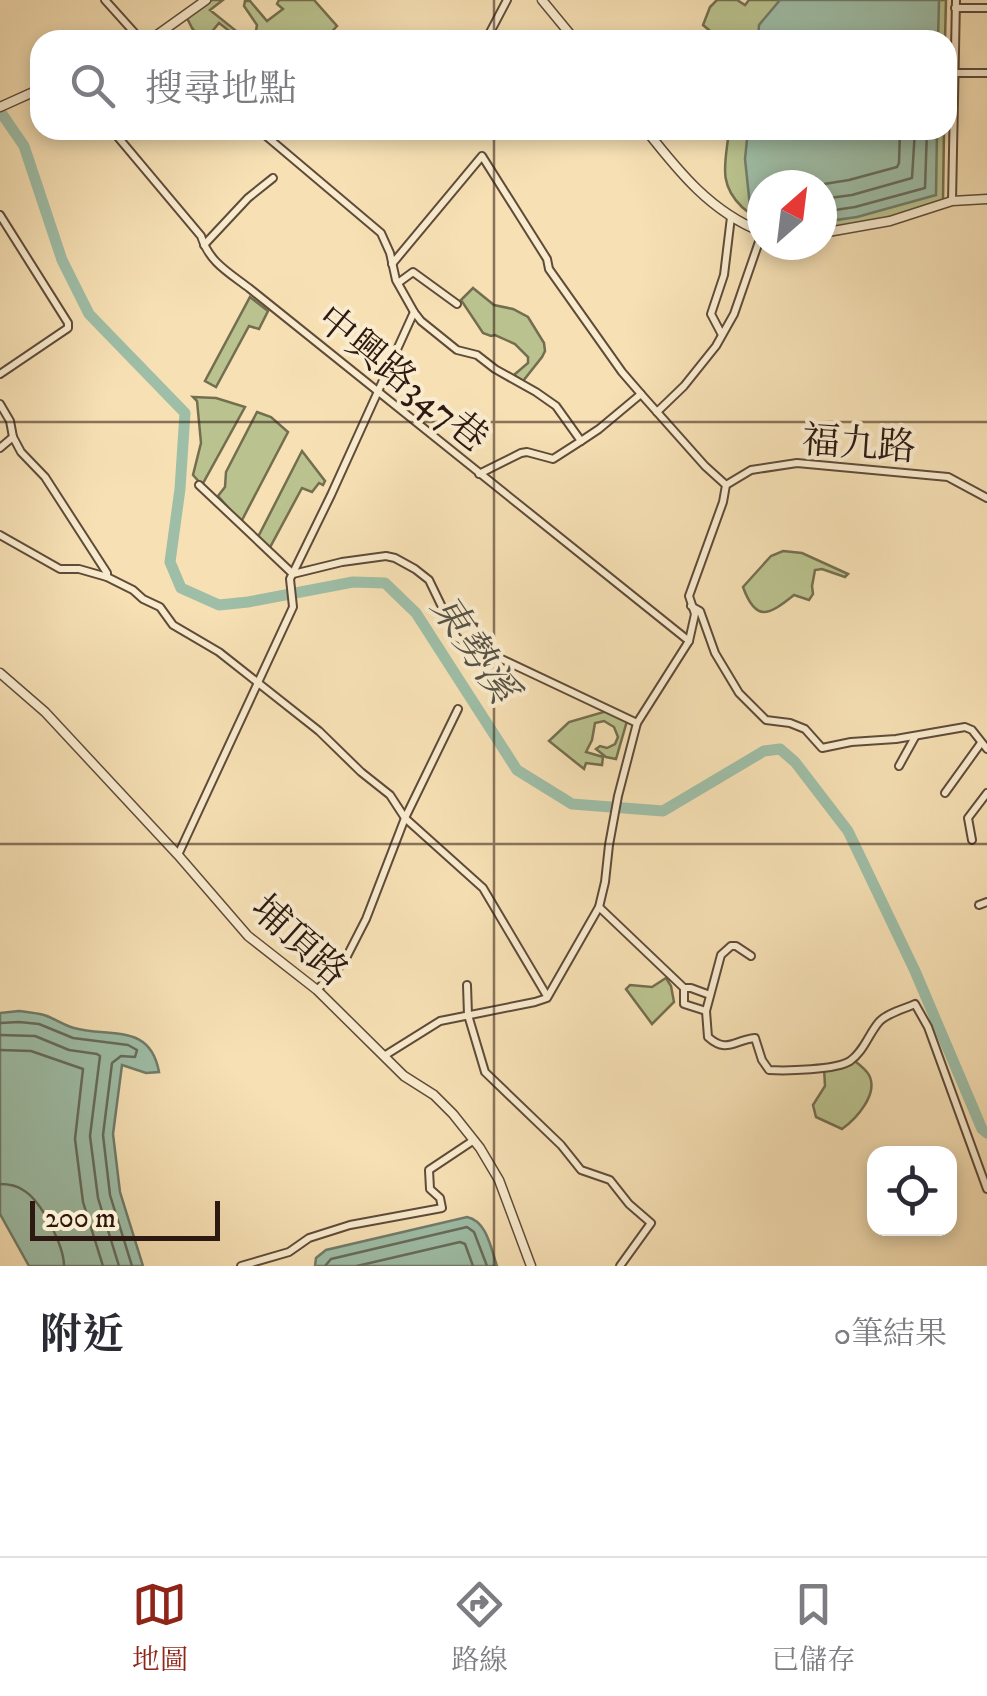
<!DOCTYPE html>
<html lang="zh-TW">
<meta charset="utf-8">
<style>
body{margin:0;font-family:"IM FELL DW Pica","Noto Serif TC",serif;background:#f7f7f7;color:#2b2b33}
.controls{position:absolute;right:30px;bottom:30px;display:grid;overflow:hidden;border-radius:20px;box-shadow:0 5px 15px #0003}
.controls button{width:90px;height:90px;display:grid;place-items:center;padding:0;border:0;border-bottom:2px solid #e1e1e2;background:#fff;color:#2b2b33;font:50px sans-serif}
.compass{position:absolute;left:747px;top:170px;width:90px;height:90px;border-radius:50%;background:#fff;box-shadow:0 5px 15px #0003;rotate:28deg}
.scale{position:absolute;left:30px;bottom:25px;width:190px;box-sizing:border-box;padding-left:10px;border:5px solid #2d1911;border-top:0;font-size:28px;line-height:35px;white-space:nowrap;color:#2d1911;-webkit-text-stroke:8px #f9ebce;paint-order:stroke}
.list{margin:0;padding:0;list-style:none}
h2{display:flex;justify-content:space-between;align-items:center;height:130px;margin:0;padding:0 40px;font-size:42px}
h2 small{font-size:32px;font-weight:400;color:#7c7c81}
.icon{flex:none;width:55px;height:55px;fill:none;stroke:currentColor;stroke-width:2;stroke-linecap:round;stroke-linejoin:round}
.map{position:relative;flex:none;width:987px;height:1266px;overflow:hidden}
.search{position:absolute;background:#fff;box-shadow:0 5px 15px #0003;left:30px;right:30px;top:30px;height:110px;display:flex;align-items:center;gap:25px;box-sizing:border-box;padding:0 35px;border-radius:30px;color:#7c7c81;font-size:38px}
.sheet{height:290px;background:#fff}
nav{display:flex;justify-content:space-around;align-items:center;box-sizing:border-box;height:140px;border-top:2px solid #e1e1e2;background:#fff;font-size:28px;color:#7c7c81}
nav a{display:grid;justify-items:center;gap:5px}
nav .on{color:#8f2418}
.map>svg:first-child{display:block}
</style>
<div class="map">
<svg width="987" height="1266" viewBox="0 0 987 1266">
<rect width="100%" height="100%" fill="#f6e0b4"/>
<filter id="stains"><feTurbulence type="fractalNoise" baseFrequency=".002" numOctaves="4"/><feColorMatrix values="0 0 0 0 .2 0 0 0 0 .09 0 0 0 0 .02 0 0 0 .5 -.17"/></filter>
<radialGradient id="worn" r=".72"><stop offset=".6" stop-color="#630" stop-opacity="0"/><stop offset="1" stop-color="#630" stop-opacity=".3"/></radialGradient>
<!-- green -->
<g fill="#bac38f" stroke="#746e50" stroke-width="2.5">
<path d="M212 0H223L210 10 246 39 256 31 257 25 244 6 245 1H250L267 21 283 9 277 4 279 0H314L337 26 324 40H241L219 23 205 40H202L192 28 186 16Z"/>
<path d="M717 0H737L745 5 749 0H946L945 40H736V32L730 33 724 40H721L703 25 710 7Z"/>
<path d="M729 130H944L943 200 878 222 822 230V185H762V221C754 217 749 213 742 207 717 183 726 162 729 130Z"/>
<path d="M473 288 494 305 513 309 528 317 544 343 545 351 542 357 523 381 514 375 528 363V357L515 344 495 335 491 336 483 333 461 300Z"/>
<path d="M250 297 268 311 259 329 249 326 216 387 205 381Z"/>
<path d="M193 397 216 398 245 407 202 485 193 475 201 443 197 401Z"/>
<path d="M257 412 271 417 288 432 241 522 218 496 225 487 226 472Z"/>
<path d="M302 451 325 481 323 485 319 483 312 492 302 488 268 551 257 539Z"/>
<path d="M783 551 802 553 848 574 845 577 822 569 815 570 812 586 813 594 809 600 794 595C769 615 756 623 743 587L771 556Z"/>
<path d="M607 711 627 721 616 759 606 757 596 749 600 746 607 748 615 744 618 737 614 727 604 721 595 723 592 740 586 752 603 757 602 765 586 763 584 769 549 741 569 722Z"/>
<path d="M666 978 671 986 674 1002 652 1024 626 989 630 985 652 987Z"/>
<path d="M851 1058C857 1063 865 1068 869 1075 879 1094 856 1119 842 1129L816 1117 813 1105 825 1086 824 1068Z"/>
</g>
<!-- water -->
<g fill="#9ebea7" stroke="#717c6b" stroke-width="2.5">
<path d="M780 0H939L938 40H758L759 25Z"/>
<path d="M748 130H937L936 195 857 217 822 222V185H762V215L750 206 745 159Z"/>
<path d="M19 1011C27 1012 36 1013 44 1015 54 1018 63 1025 74 1028 109 1038 150 1022 159 1072L146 1073 122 1065 113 1134 120 1192 143 1266H29L0 1214V1013Z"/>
<path d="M467 1217C487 1221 491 1249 497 1266H315L316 1258 326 1250Z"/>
</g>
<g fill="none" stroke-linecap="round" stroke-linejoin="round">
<!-- shore -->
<g stroke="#666c5c" stroke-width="2.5">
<path d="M818 185 849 180 897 167 899 163 900 130"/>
<path d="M822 199 852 195 912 178 915 130"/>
<path d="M822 212 855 207 925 188 927 130"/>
<path d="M0 1023 19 1022 39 1024 73 1038 128 1045 137 1050 135 1057 121 1056 112 1063 103 1135 110 1195 132 1266"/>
<path d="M0 1035 35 1036 69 1050 97 1054 100 1056 90 1136 98 1198 119 1266"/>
<path d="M0 1050 31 1051 83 1069 75 1139 83 1202 103 1266"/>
<path d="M0 1184C8 1184 16 1185 23 1190 41 1200 64 1246 64 1266"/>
<path d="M325 1266 331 1259 467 1227 474 1232 487 1266"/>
<path d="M357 1266 460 1242 465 1244 473 1266"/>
</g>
<!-- river -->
<path stroke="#9ebea7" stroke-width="11" d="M0 111 24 146 62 260 89 314 185 413 180 489 170 562 181 588 219 605 248 602 353 582 385 583 416 613 517 770 572 804 663 811 764 751 780 749 795 762 848 831 915 971 982 1129 987 1133"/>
<!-- minor casing -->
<g stroke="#5f4b3a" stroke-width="10">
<g id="minor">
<path d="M105 0 141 40"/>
<path d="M955 8H987"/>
<path d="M486 40 507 0"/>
<path d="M954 73H987"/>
<path d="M112 130 201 236C209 262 228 272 249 288L689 641"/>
<path d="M259 130 381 233 390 253 396 280 414 312 421 321 457 350 477 355 495 369 536 392 556 406 581 441 599 429 641 394 657 412"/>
<path d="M952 201 956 0"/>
<path d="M0 215 68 323V328L0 374"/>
<path d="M204 245 248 198 273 178"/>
<path d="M392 264 482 156 547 259 549 269 622 372 641 394"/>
<path d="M398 283 413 272 457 304"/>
<path d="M721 333 711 314 724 275 731 217"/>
<path d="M0 404 10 421 13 437 21 452 45 477 107 573V577"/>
<path d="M0 448 13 437"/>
<path d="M479 474 521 453 527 452 553 459 581 441"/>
<path d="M199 485 293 574 342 562 386 556 395 558 415 569 429 580 457 638 637 723"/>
<path d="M726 485 751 470 797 463 948 477 987 498"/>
<path d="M0 535 60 569H79L107 577 133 590 143 599 160 607 173 625 219 652 319 731 361 772 390 795 405 818 483 888 547 996"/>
<path d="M691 606 700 611 715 653 739 693 766 720 790 723 805 729 822 748 851 742 896 739 965 727 972 730 987 749"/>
<path d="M899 766 915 737"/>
<path d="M945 793 981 743"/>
<path d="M972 840 968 818 987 793"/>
<path d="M178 855 293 607 290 579 331 495 414 312"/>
<path d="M979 905 987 902"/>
<path d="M599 907 684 988H691L710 995"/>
<path d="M751 956 736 946H731L721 955 706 1011 708 1037C727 1054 734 1040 755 1038L762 1060 769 1070C786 1071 836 1070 850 1061 864 1051 868 1035 879 1022 887 1013 904 1009 915 1004L928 1027 987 1189"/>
<path d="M467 985 468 1015 485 1072 561 1145 581 1170 610 1180 629 1204 651 1223 620 1266"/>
<path d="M684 989V1004L706 1011"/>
<path d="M317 990 344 962 366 919 405 818 458 709"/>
<path d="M384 1056 440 1021 535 1002 547 998 599 907 605 882 609 845 618 796 637 723 689 641 695 614 689 596 723 502 726 485 705 466 657 412 684 386 716 346 734 314 762 233"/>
<path d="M241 1266 289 1252 309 1238 350 1225 442 1208 440 1198 430 1189 429 1170 474 1140"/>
</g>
</g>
<!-- tertiary casing -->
<g stroke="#5f4b3a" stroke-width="11">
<g id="tertiary">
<path d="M542 0 575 40"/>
<path d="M150 40 206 0"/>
<path d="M0 107 40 89"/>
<path d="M646 130C679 172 711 212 762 232"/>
<path d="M822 233 890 221 952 201 987 199"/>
<path d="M0 673 45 712 178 855 248 936 317 990 404 1076 434 1095 453 1114 480 1148 499 1180 531 1266"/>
</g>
</g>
<!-- minor -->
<use href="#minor" stroke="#f9ebce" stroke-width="6"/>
<!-- tertiary -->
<use href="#tertiary" stroke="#f9ebce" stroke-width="8"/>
</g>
<!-- grid -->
<path fill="none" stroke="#2d1911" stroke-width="2.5" stroke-opacity="0.55" d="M494 0V40M494 130V1266M0 422H987M0 844H987"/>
<g text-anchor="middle" stroke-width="8" stroke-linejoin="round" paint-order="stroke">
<!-- street labels -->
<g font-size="38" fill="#2d1911" stroke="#f9ebce">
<text transform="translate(403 378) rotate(39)" y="13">中興路347巷</text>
<text transform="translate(859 443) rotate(4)" y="13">福九路</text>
<text transform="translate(300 940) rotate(42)" y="13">埔頂路</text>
</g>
<!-- water labels -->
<g font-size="40" font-style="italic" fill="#555346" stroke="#f9ebce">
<text transform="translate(475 648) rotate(56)" y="14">東勢溪</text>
</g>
</g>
<rect width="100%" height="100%" filter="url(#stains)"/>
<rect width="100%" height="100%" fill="url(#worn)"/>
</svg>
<div class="controls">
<button><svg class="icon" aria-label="locate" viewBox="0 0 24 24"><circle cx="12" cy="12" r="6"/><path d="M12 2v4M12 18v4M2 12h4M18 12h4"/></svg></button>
</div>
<svg class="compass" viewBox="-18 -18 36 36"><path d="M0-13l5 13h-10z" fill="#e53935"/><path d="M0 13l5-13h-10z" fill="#7c7c81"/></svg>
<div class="scale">200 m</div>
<div class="search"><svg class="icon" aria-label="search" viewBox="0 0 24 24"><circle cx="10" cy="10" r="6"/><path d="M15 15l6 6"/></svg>搜尋地點</div>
</div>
<section class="sheet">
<h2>附近<small>0筆結果</small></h2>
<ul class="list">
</ul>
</section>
<nav>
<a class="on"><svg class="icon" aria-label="map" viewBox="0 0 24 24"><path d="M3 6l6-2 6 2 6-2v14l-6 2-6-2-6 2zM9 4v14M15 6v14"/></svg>地圖</a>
<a><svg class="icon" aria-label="directions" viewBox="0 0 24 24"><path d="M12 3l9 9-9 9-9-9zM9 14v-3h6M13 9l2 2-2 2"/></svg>路線</a>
<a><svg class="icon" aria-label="saved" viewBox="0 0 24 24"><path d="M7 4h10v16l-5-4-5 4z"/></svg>已儲存</a>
</nav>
